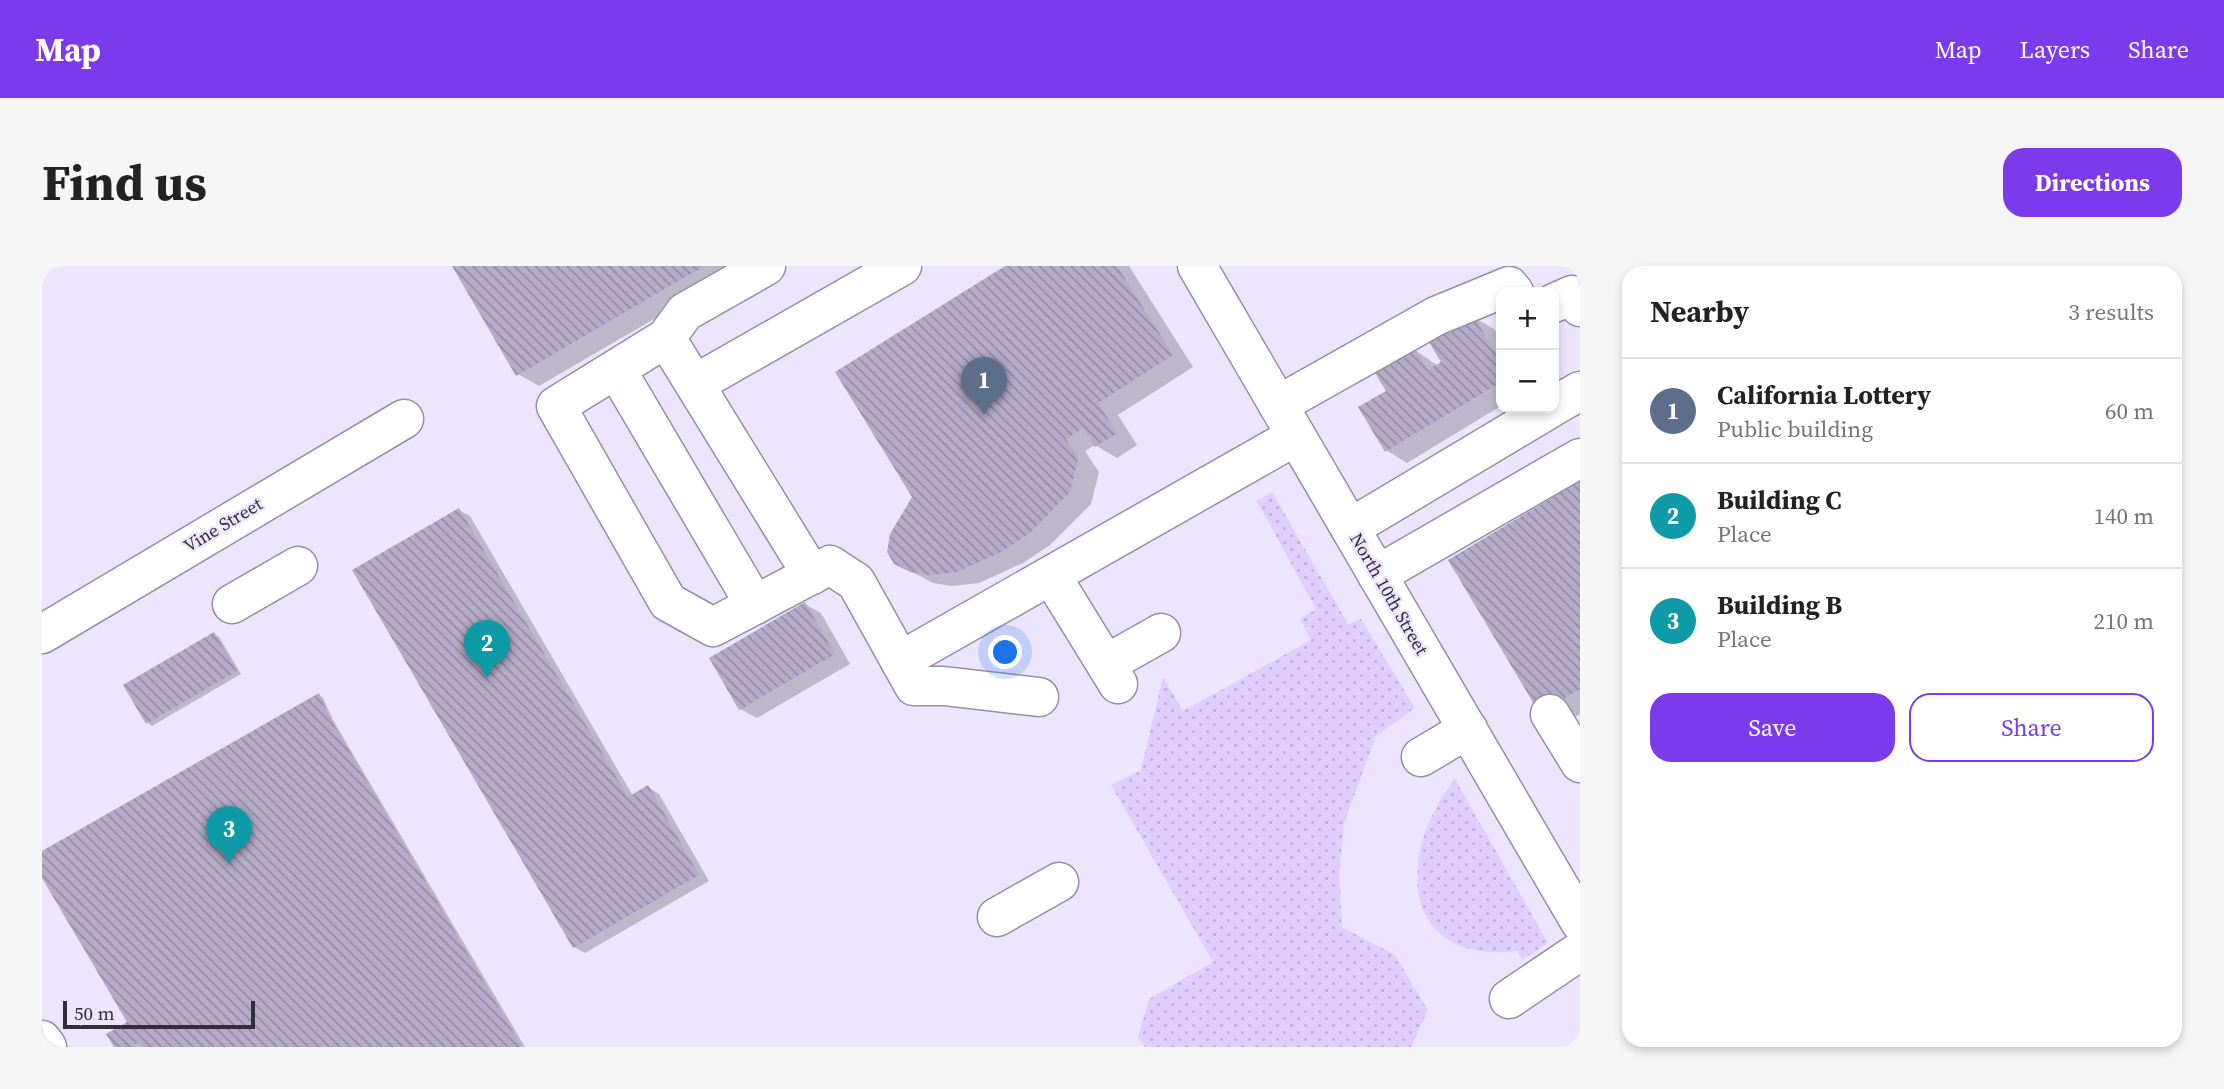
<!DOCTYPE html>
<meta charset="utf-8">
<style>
body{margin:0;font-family:"Source Serif 4",serif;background:#f6f6f6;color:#222}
.controls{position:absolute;right:21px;top:21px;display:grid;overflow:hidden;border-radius:14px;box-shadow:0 4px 10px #0003}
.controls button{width:63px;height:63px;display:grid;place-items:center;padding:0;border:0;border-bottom:2px solid #e0e0e0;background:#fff;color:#222;font:35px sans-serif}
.scale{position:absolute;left:21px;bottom:18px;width:192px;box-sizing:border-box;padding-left:7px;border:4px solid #322e39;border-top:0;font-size:19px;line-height:24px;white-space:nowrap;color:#322e39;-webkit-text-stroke:5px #ede5fd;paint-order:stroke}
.you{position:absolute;left:964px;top:387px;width:24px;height:24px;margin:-18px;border:5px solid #fff;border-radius:50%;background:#1a73e8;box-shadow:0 0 0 10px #1a73e833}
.badge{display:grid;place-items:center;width:46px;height:46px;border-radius:50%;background:#7c3aed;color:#fff;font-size:23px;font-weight:700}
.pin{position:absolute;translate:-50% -58px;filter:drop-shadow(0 2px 4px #0008)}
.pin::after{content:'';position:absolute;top:37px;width:24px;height:21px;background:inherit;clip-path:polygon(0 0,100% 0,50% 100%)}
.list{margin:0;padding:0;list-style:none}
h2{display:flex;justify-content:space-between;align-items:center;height:91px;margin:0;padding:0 28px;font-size:30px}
h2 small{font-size:23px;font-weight:400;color:#767676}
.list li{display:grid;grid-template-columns:46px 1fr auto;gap:21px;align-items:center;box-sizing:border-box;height:105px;padding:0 28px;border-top:2px solid #e0e0e0}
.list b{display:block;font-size:26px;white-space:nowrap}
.list p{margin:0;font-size:23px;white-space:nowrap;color:#767676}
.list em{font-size:23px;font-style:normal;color:#767676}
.actions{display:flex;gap:14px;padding:21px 28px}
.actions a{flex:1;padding:16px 0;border:2px solid #7c3aed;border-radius:21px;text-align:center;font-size:24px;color:#7c3aed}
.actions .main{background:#7c3aed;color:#fff}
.map{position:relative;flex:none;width:1538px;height:781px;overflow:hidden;border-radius:21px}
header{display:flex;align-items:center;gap:42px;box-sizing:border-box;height:98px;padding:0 35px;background:#7c3aed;color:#fff}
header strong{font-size:33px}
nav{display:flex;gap:38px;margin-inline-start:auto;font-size:24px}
.intro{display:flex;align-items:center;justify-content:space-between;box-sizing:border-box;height:168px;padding:0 42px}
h1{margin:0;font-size:49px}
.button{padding:18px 32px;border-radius:21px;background:#7c3aed;color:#fff;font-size:24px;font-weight:700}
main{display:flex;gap:42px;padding:0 42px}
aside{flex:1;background:#fff;border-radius:21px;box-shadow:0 4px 10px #0003}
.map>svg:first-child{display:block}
</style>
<header>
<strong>Map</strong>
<nav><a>Map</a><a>Layers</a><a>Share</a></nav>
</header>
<div class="intro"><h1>Find us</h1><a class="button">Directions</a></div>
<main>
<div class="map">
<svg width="1538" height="781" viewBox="0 0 1538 781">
<defs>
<pattern id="grass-dots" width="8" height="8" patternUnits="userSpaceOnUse" patternTransform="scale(1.75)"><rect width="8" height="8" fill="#e0cffe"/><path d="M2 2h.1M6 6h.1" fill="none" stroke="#c1b2da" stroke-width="1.8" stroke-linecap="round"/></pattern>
<pattern id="building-back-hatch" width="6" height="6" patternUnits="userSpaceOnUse" patternTransform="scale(1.75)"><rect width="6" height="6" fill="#b5abc8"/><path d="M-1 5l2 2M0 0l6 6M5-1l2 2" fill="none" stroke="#948ca3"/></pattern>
</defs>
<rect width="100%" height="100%" fill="#ede5fd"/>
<!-- grass -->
<g fill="url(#grass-dots)">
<path d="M1230 226 1306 358 1319 353 1373 442 1334 470 1302 557 1297 609 1300 661 1353 689 1386 744 1369 781H1103L1096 771 1107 733 1171 696 1069 519 1099 504 1121 411 1141 445 1269 374 1258 353 1274 343 1215 235Z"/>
<path d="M1413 513 1506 677 1480 694 1475 685C1355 699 1355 585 1413 513Z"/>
</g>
<!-- shadow -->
<g fill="#0003">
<path d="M412 0H703L497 120 476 108Z"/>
<path d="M967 0H1087L1151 101 1076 149 1095 179 1075 192 1053 179 1043 185 1057 206 1049 238 1008 279 981 297 937 317 910 320 891 317 853 297 872 231Z"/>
<path d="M1431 51 1452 63 1459 75V140L1365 197 1344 184 1346 125 1372 83 1396 100 1402 96Z"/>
<path d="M1538 217V448L1520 458 1499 446Z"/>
<path d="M417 244 428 250 591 530 606 521 617 528 667 615 543 687 532 681Z"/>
<path d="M763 338 779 347 808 398 715 452 698 443Z"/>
<path d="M172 368 177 371 199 408 110 460 106 457Z"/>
<path d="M277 429 281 432 291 454 483 781H74L66 768 88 756 0 608V587Z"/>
</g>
<!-- building -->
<g fill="url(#building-back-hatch)">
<path d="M410 0H662L474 110Z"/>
<path d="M963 0H1075L1131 89 1056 137 1075 167 1053 181 1041 162 1024 173 1036 193 1028 226 987 268 959 286 915 306 887 309 868 306 852 298 845 286 848 268 870 231 793 106Z"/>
<path d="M1431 49 1459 96V116L1343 186 1316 141 1344 125 1332 105 1372 81 1386 104 1399 96 1387 76Z"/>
<path d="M1538 215V423L1498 448 1406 294Z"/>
<path d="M417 242 586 531 606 519 657 609 531 682 310 304Z"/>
<path d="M763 336 793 388 697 444 667 392Z"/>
<path d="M172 366 195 405 104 458 81 419Z"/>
<path d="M277 427 287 450 480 781H100L97 776 89 781H72L64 768 85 756 0 612V585Z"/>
</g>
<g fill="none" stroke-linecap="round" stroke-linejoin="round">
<!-- minor casing -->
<g stroke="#978da9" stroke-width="41">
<g id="minor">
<path d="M724 0 643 46 624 72 514 140 626 336 671 361 788 299 814 316 872 420H902L997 431"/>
<path d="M1155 0 1538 656"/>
<path d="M1512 37 1530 29 1538 41"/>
<path d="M624 72 770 309"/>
<path d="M574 103 713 339"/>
<path d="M653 118 860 0"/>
<path d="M1236 139 1394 50 1467 20 1472 26"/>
<path d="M1512 140 1538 125"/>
<path d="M1308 262 1509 142"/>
<path d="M1335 309 1538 192"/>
<path d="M1010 311 1076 418"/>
<path d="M190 338 256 300"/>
<path d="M0 368 362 153"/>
<path d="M858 395 1254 170"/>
<path d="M1064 398 1119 367"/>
<path d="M1508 448 1538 497"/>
<path d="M1379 491 1426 463"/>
<path d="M955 651 1017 616"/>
<path d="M1467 733 1538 685"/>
<path d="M0 774 5 781"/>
</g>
</g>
<!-- minor -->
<use href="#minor" stroke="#fff" stroke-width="38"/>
</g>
<g text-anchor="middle" stroke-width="5" stroke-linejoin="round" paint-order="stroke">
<!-- street labels -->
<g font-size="18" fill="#322e39" stroke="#ede5fd">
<text transform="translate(181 259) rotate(-31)" y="6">Vine Street</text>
<text transform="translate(1347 328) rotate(60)" y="6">North 10th Street</text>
</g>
</g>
</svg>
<div class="controls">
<button>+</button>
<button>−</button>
</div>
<div class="scale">50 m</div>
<div class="you"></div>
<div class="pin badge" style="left:942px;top:149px;background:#5c6f8a">1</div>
<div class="pin badge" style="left:445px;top:412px;background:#0f9aa8">2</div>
<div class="pin badge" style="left:187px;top:598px;background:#0f9aa8">3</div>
</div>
<aside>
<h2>Nearby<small>3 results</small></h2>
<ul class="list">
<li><span class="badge" style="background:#5c6f8a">1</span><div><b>California Lottery</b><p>Public building</p></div><em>60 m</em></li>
<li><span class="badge" style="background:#0f9aa8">2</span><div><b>Building C</b><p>Place</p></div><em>140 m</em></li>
<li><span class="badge" style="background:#0f9aa8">3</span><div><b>Building B</b><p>Place</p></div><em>210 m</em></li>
</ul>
<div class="actions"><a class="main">Save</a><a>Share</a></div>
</aside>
</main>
